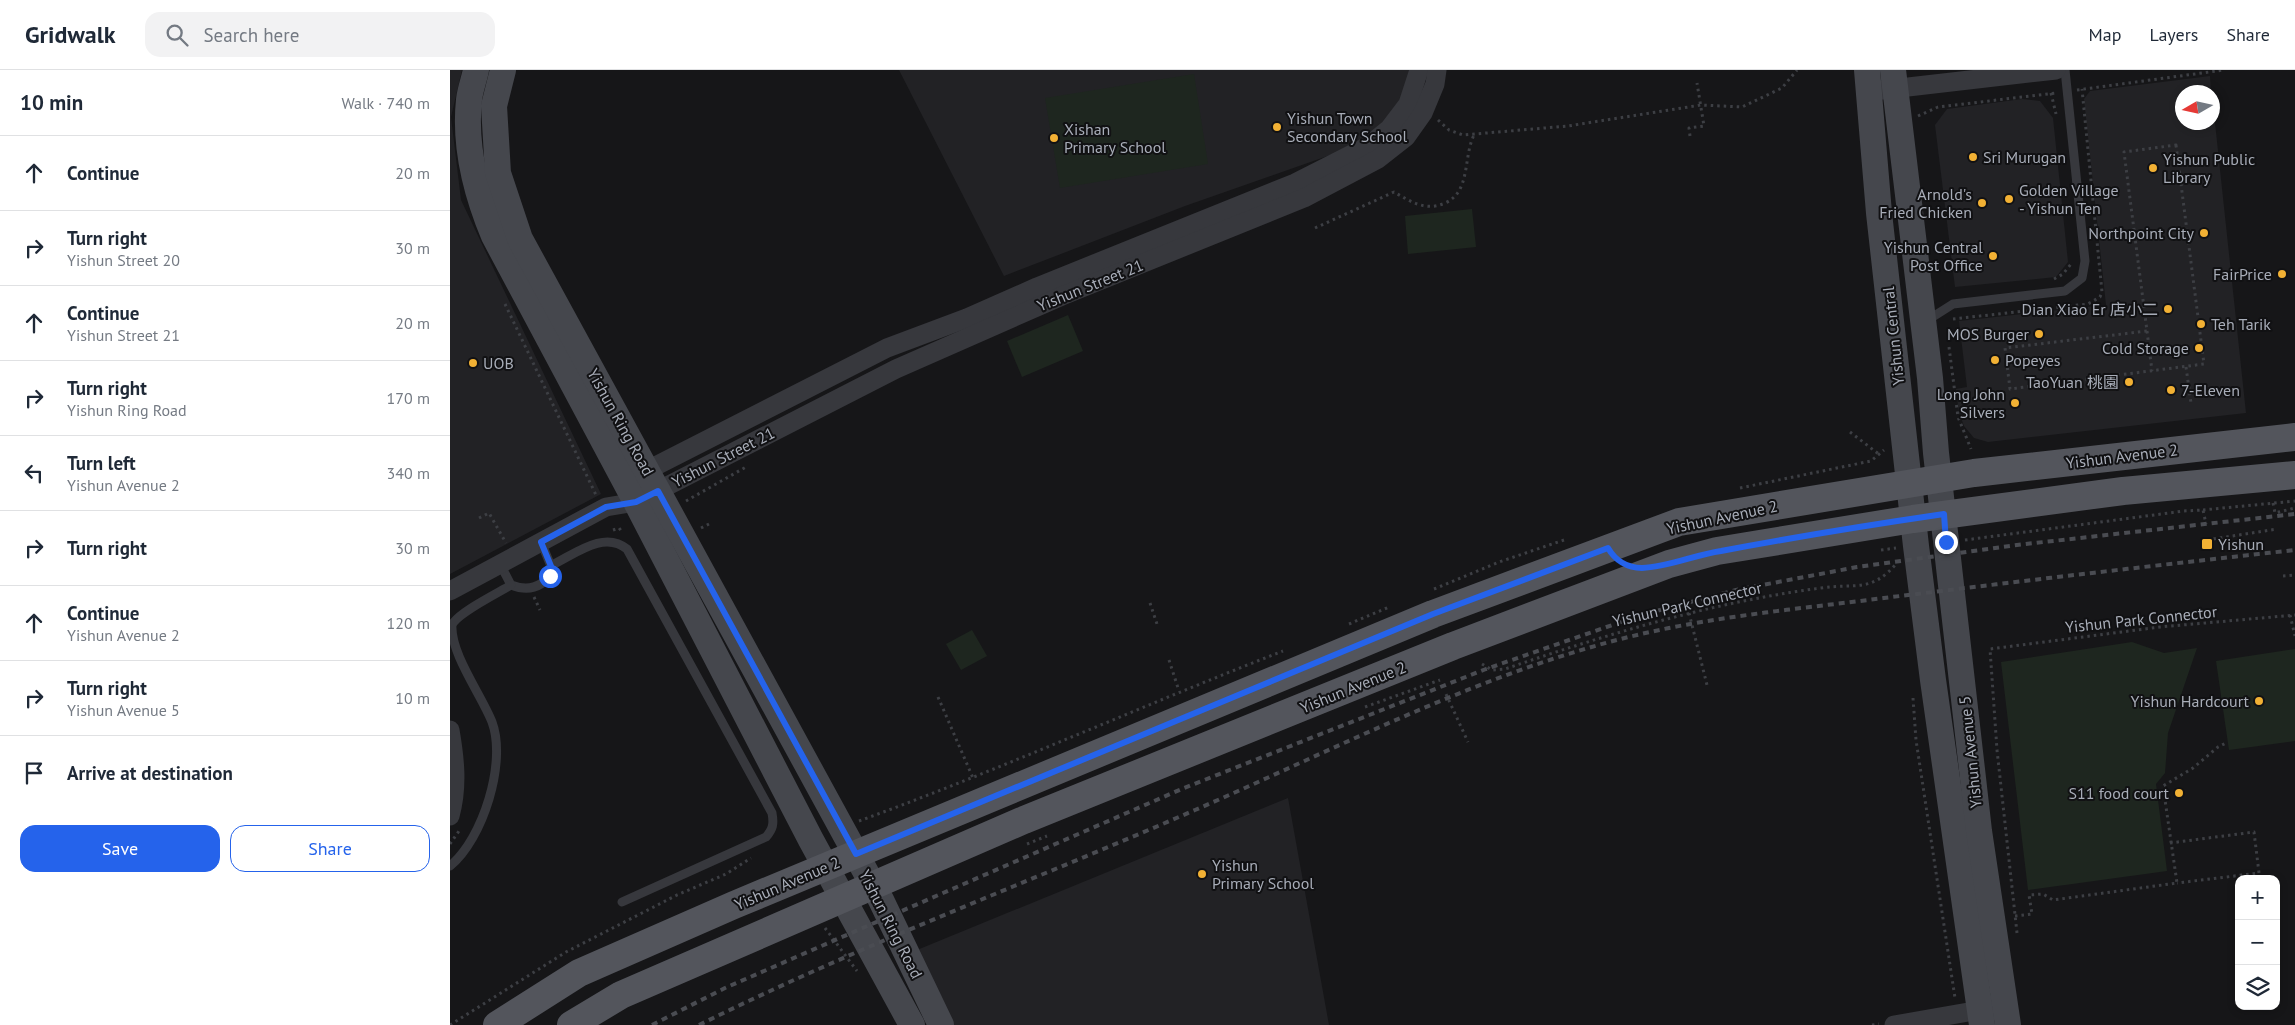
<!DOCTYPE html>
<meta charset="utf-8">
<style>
body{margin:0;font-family:"PT Sans","Noto Sans SC",sans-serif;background:#f2f2f3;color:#1f2937}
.controls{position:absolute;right:15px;bottom:15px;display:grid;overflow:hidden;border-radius:10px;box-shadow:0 2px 8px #0003}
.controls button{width:45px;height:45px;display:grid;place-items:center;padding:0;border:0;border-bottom:1px solid #e0e1e3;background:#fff;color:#1f2937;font:25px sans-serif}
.compass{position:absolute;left:1725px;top:15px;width:45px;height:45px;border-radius:50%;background:#fff;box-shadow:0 2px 8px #0003;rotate:261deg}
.stop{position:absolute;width:15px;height:15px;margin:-11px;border:4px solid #2563eb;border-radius:50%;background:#fff}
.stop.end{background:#2563eb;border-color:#fff;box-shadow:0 1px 5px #0008}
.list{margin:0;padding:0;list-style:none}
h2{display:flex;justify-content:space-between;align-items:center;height:65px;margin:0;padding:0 20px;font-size:21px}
h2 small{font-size:16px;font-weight:400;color:#747a83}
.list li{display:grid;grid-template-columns:32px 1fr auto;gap:15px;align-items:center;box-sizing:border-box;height:75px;padding:0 20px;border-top:1px solid #e0e1e3}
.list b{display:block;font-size:19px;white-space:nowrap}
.list p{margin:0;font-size:16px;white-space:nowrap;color:#747a83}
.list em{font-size:16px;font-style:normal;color:#747a83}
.actions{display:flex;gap:10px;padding:15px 20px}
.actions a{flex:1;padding:11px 0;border:1px solid #2563eb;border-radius:15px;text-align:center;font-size:18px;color:#2563eb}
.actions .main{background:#2563eb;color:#fff}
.icon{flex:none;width:28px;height:28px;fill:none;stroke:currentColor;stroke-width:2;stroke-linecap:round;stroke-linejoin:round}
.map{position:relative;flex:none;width:1845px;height:955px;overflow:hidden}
header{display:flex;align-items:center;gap:30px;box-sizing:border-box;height:70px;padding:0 25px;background:#fff;border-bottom:1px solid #e0e1e3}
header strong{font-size:24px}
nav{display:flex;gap:28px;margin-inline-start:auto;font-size:18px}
.search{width:350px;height:45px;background:#f2f2f3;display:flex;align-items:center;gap:12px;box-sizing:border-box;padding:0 18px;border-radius:15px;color:#747a83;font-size:19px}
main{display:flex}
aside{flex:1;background:#fff}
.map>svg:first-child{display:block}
</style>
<header>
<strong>Gridwalk</strong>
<div class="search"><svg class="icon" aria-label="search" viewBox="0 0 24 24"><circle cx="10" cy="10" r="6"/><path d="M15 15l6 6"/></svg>Search here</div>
<nav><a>Map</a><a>Layers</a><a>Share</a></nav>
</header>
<main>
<aside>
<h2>10 min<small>Walk · 740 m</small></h2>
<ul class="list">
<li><svg class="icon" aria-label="ahead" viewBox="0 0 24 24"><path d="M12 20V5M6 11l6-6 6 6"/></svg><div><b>Continue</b></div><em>20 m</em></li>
<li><svg class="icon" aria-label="right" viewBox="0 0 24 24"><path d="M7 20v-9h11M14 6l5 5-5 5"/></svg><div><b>Turn right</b><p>Yishun Street 20</p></div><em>30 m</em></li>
<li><svg class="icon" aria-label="ahead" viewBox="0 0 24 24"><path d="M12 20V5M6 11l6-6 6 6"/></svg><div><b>Continue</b><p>Yishun Street 21</p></div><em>20 m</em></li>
<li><svg class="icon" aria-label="right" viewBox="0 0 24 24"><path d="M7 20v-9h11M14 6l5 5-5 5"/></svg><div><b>Turn right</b><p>Yishun Ring Road</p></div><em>170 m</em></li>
<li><svg class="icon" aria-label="left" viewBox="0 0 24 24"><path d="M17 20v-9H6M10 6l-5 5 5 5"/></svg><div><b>Turn left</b><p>Yishun Avenue 2</p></div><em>340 m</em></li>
<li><svg class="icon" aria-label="right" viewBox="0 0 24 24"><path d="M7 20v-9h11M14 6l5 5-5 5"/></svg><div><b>Turn right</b></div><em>30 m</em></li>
<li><svg class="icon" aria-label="ahead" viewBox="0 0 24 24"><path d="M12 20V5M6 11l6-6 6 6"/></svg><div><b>Continue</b><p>Yishun Avenue 2</p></div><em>120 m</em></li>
<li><svg class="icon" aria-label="right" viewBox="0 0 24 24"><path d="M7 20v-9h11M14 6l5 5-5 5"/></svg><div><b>Turn right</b><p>Yishun Avenue 5</p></div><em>10 m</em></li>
<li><svg class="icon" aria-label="arrive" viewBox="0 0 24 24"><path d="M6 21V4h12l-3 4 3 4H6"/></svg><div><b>Arrive at destination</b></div></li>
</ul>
<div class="actions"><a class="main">Save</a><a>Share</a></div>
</aside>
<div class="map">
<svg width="1845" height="955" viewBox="0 0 1845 955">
<rect width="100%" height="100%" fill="#161618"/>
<!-- built -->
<g fill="#222225">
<path d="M0 0H12L1 47 11 130 151 424 0 504Z"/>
<path d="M449 0H962L963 6 943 43 920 71 735 136 554 206Z"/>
<path d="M1760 6 1761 22H1732V52H1762L1763 34 1796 343 1538 372 1524 368 1514 356 1509 343 1506 319 1517 317 1509 251 1656 235 1634 29 1640 21Z"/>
<path d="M1572 29 1590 31 1603 48 1618 192 1606 207 1505 217 1485 55 1497 39Z"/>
<path d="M838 728 879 955H502L467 880Z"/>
</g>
<!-- green -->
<g fill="#1e261f">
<path d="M744 4 758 94 610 118 595 28Z"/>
<path d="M1022 139 1026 177 958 184 955 146Z"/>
<path d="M618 245 633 281 572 307 557 271Z"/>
<path d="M522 560 537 586 511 600 496 574Z"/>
<path d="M1682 572 1714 583 1747 578 1718 663 1715 703 1706 714 1717 801 1578 820 1551 592Z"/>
<path d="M1845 579V671L1779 680 1766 591Z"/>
</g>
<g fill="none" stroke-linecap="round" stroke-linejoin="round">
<!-- path -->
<g stroke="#3d3f44" stroke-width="3" stroke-dasharray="2.5 4" stroke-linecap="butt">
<path d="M1627 20 1774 0"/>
<path d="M1601 23 1606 44"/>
<path d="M1468 46 1488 37 1606 23"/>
<path d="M988 50 999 60 1013 65 1118 56 1251 35 1292 37 1332 18 1347 0"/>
<path d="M1240 66 1239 58 1254 56 1247 13"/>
<path d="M1726 75 1754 294 1560 319 1555 278 1697 261 1674 82Z"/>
<path d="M865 158 944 122C960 131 975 142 995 133 1021 122 1013 87 1024 65"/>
<path d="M1604 209 1613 204 1621 194"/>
<path d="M55 234 146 425"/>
<path d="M1503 249 1638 234 1650 227 1652 222 1632 19"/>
<path d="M1697 261 1702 301"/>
<path d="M1499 277 1508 347 1521 379"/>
<path d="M1736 297 1741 333"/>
<path d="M1400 362 1430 385"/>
<path d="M1290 418 1421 391 1434 380"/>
<path d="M236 431 296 397"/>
<path d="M1823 433 1825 443 1845 438"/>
<path d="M1753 440 1845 431"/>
<path d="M29 448 39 443 56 473"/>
<path d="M251 458 259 454"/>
<path d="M163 460 169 458 173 463"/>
<path d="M1515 470 1734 441 1753 440 1756 454"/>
<path d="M1757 470 1827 459"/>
<path d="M1431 480 1446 478"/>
<path d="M1833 506 1845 505"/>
<path d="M984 519 1049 492 1114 470"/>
<path d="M84 527 90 540"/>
<path d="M700 533 708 557"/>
<path d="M1239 543 1257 615"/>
<path d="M1840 545 1845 566"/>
<path d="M899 554 939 537"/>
<path d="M719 590 729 621"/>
<path d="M1032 594 1042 600 1055 599C1158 564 1263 532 1371 518 1405 513 1421 523 1446 494L1447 495"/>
<path d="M996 624 1018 672"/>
<path d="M488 627 523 708"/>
<path d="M1463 628 1466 670 1505 928"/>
<path d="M915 637 990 610"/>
<path d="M409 751C552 699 691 636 833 581"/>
<path d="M1720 773 1804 762 1809 803 1727 813"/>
<path d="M0 774 11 758"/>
<path d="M577 774 597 766"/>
<path d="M1565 846 1582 844 1579 825 1593 824 1603 830 1727 813 1713 716 1743 698 1768 677 1778 672"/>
<path d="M375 858 407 901"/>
<path d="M1567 863 1547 680 1540 579 1710 557 1845 545"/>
<path d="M0 955 116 882 227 825 276 804 301 788"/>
<path d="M1422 955 1429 954"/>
</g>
<!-- lane -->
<g stroke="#37383d" stroke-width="9">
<path d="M1479 252 1481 248 1503 234 1615 221 1632 208 1635 191 1615 0"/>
<path d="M50 494 61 515C79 522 93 517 103 501L91 472"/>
<path d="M102 495C125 484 154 460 177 479L322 743C324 754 323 759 316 767L172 832"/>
<path d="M0 796C33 769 57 692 42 652 32 626 0 583 2 555 7 543 48 523 61 515"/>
</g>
<!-- street -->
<g stroke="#37383d" stroke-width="19">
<path d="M1432 20 1606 0"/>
<path d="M186 406 437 278 517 248 587 217 845 113 918 76 939 59 958 34 969 0"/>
<path d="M0 521 156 437 186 432 446 299 612 226 854 128 928 89 956 67 973 43 985 14 987 0"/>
<path d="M0 660C5 689 8 717 0 746"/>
<path d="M1444 955 1541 938"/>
</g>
<!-- secondary -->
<g stroke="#45474d" stroke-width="26">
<path d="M26 0C24 10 20 20 19 30 14 77 26 123 44 166L186 432 361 770 462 955"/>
<path d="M53 0 44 36 48 103 70 169 431 830 491 955"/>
<path d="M1417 0 1429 143 1466 476 1483 610 1532 955"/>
<path d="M1443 0 1480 308 1486 383 1529 761 1558 955"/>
</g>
<!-- primary -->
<g stroke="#53555c" stroke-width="28">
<path d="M47 955 129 903 284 835 983 544 1229 452 1524 403 1845 367"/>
<path d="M121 955 171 925 574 750 1003 576 1219 494 1267 481 1463 449 1673 421 1845 405"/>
</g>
<!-- rail -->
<g stroke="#4a4c52" stroke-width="4" stroke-dasharray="6 5" stroke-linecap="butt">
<path d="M202 955 275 918 734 718 1036 599 1191 545 1286 520 1407 497 1567 475 1845 444"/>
<path d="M249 955C410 875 580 812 745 740 893 676 1042 597 1200 562 1277 545 1356 538 1434 528 1571 511 1708 495 1845 480"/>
</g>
</g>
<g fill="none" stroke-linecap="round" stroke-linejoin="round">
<!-- route -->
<path stroke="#2563eb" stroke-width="6" d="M100 506 103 501 91 472 156 437 186 432 208 421 406 784 983 544 1158 478C1165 490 1177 498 1192 498 1219 497 1244 485 1271 481 1345 467 1419 455 1494 444L1496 472"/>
</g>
<!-- markers -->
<g fill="#f2b134" stroke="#111113" stroke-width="2">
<circle cx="827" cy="57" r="5"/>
<circle cx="604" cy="68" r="5"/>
<circle cx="1523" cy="87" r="5"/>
<circle cx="1703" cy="98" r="5"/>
<circle cx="1559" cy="129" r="5"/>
<circle cx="1532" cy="133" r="5"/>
<circle cx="1754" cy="163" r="5"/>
<circle cx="1543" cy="186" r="5"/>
<circle cx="1832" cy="204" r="5"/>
<circle cx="1718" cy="239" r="5"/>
<circle cx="1751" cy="254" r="5"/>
<circle cx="1589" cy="264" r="5"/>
<circle cx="1749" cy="278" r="5"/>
<circle cx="1545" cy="290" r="5"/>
<circle cx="23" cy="293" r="5"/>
<circle cx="1679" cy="312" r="5"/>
<circle cx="1721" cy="320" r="5"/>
<circle cx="1565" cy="333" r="5"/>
<rect x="1751" y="468" width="12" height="12" rx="2.5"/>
<circle cx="1809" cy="631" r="5"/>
<circle cx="1729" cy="723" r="5"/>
<circle cx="752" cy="804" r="5"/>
</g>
<g text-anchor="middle" stroke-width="4" stroke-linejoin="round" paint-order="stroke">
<!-- poi labels -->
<g font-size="16" fill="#a8adb8" stroke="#111113" text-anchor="start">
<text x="837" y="54">Yishun Town<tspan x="837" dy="18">Secondary School</tspan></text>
<text x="614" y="65">Xishan<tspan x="614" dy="18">Primary School</tspan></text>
<text x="1533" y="93">Sri Murugan</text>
<text x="1713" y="95">Yishun Public<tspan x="1713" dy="18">Library</tspan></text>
<text x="1569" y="126">Golden Village<tspan x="1569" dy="18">- Yishun Ten</tspan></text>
<text x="1522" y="130" text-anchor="end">Arnold's<tspan x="1522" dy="18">Fried Chicken</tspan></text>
<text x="1744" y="169" text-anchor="end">Northpoint City</text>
<text x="1533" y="183" text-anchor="end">Yishun Central<tspan x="1533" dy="18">Post Office</tspan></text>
<text x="1822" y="210" text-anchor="end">FairPrice</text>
<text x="1708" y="245" text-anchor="end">Dian Xiao Er 店小二</text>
<text x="1761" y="260">Teh Tarik</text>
<text x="1579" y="270" text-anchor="end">MOS Burger</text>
<text x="1739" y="284" text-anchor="end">Cold Storage</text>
<text x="1555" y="296">Popeyes</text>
<text x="33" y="299">UOB</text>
<text x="1669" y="318" text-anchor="end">TaoYuan 桃園</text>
<text x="1731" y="326">7-Eleven</text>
<text x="1555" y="330" text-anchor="end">Long John<tspan x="1555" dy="18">Silvers</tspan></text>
<text x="1768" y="480">Yishun</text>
<text x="1799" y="637" text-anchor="end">Yishun Hardcourt</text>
<text x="1719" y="729" text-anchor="end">S11 food court</text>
<text x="762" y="801">Yishun<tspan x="762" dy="18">Primary School</tspan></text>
</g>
<!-- street labels -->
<g font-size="16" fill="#a8adb8" stroke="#111113">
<text transform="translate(640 215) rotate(-22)" y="6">Yishun Street 21</text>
<text transform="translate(1443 266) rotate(-96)" y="6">Yishun Central</text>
<text transform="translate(171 352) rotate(61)" y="6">Yishun Ring Road</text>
<text transform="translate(1672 386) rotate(-7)" y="6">Yishun Avenue 2</text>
<text transform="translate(273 387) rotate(-27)" y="6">Yishun Street 21</text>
<text transform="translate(1272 447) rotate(-12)" y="6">Yishun Avenue 2</text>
<text transform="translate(1237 534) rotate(-13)" y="6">Yishun Park Connector</text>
<text transform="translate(1691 549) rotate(-6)" y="6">Yishun Park Connector</text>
<text transform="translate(903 617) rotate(-22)" y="6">Yishun Avenue 2</text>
<text transform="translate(1520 682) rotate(-96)" y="6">Yishun Avenue 5</text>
<text transform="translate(337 813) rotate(-23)" y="6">Yishun Avenue 2</text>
<text transform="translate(441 854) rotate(63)" y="6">Yishun Ring Road</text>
</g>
</g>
</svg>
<div class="controls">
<button>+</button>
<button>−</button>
<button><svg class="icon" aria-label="layers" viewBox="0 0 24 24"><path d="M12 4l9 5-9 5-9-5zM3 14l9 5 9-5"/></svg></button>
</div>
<svg class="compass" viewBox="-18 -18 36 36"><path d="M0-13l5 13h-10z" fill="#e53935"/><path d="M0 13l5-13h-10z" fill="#747a83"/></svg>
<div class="stop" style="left:100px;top:506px"></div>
<div class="stop end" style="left:1496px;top:472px"></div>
</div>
</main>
